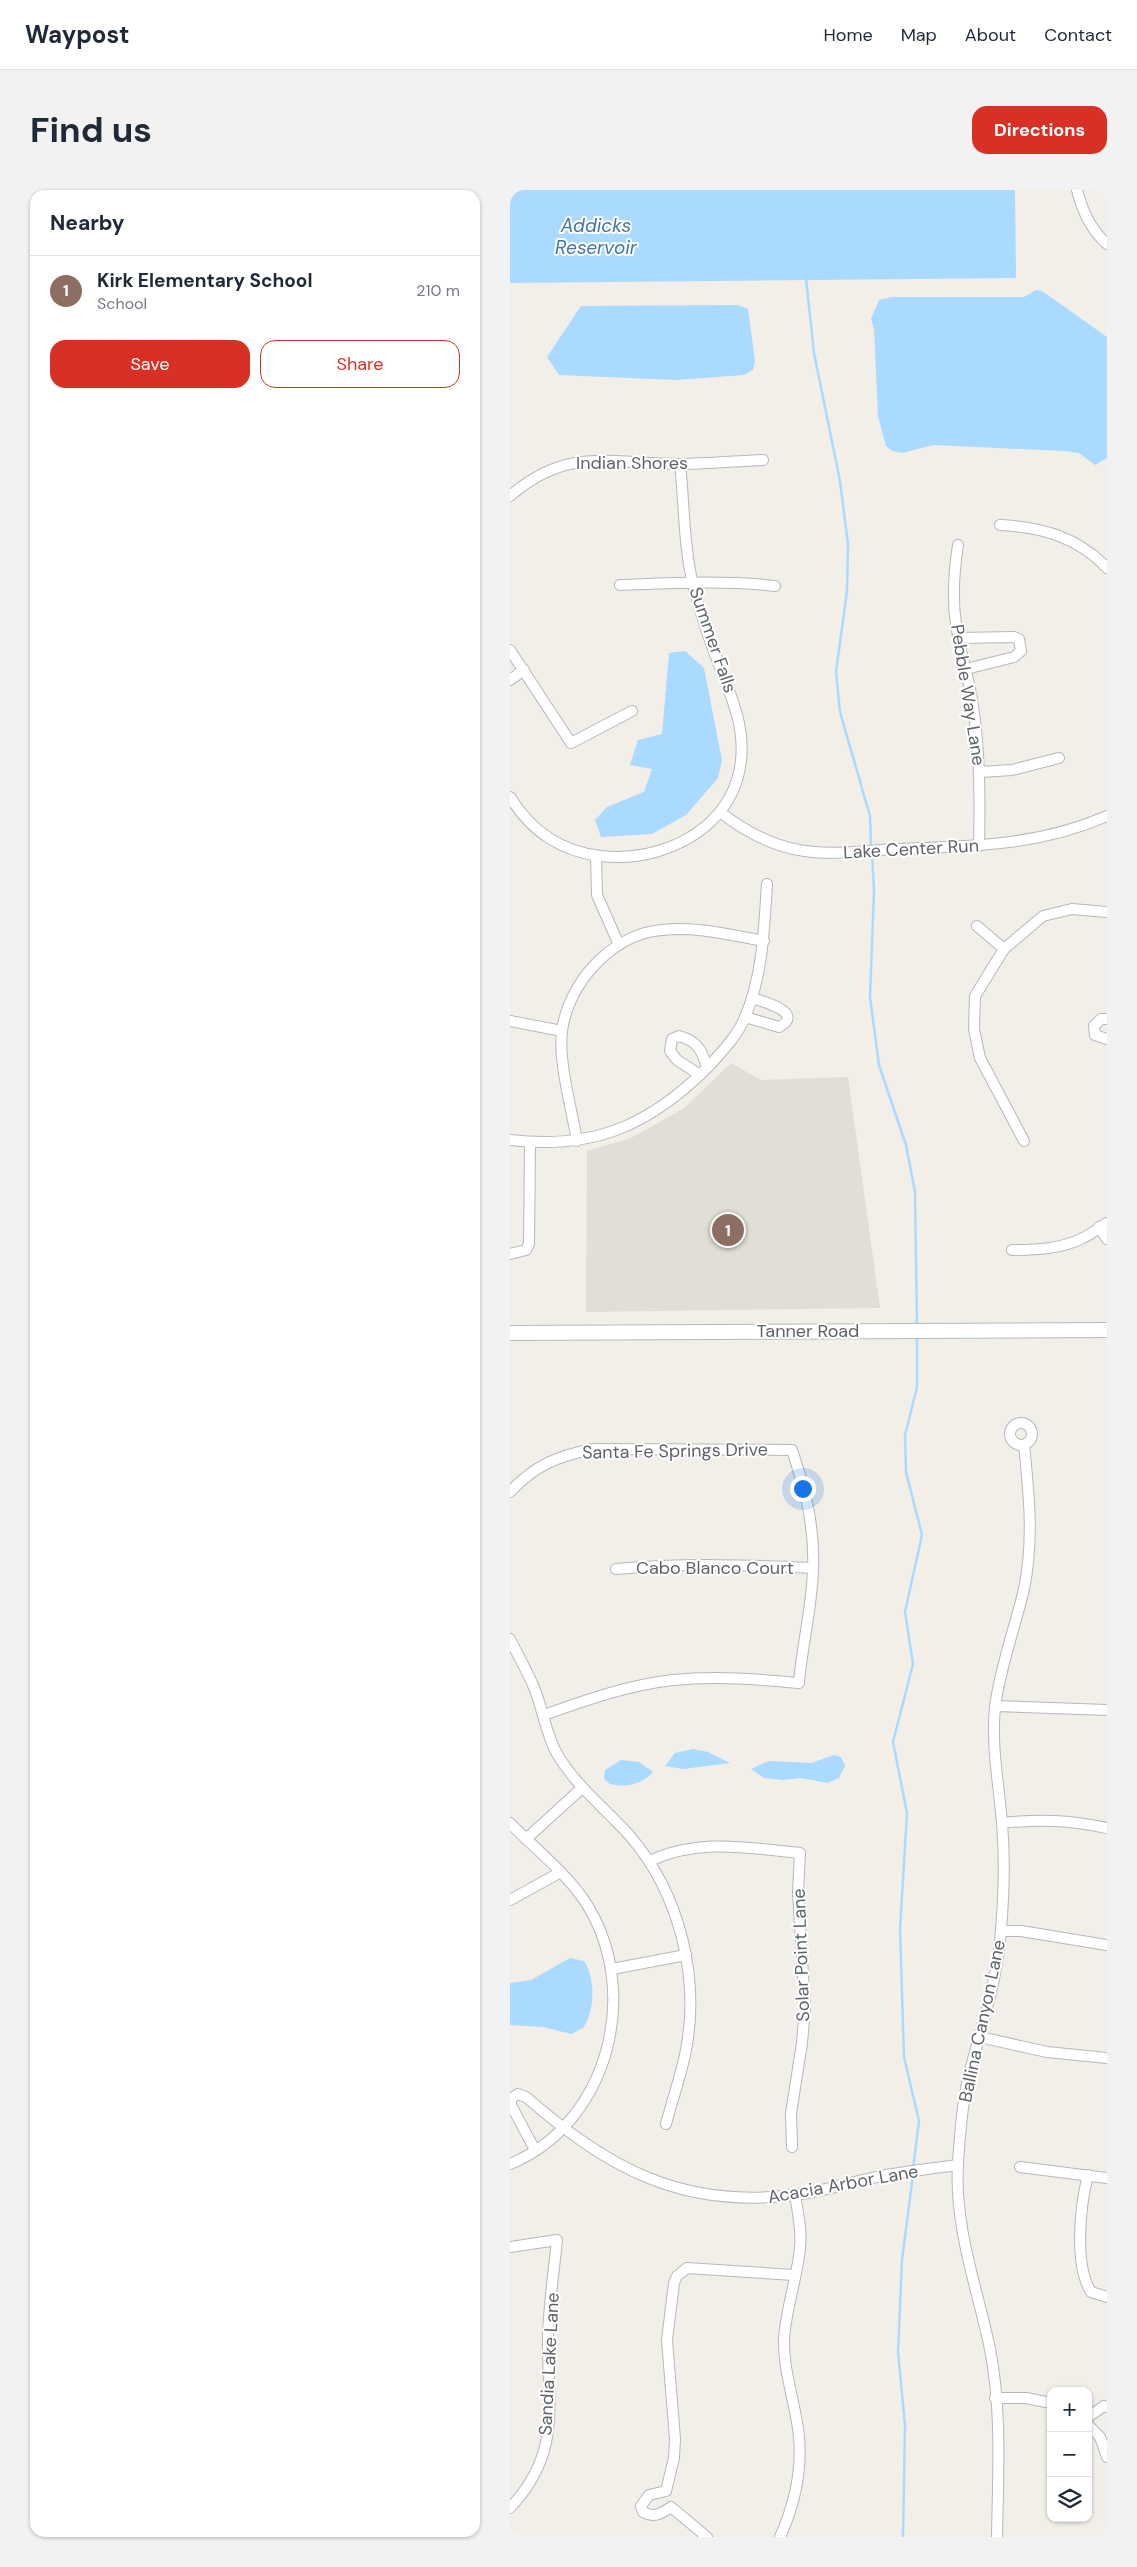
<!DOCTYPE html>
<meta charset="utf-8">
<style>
body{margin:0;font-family:"DM Sans",sans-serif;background:#f2f2f3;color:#1f2937}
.controls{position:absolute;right:15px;bottom:15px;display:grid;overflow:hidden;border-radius:10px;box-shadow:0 1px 4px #0004}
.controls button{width:45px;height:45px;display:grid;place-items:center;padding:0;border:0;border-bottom:1px solid #e0e1e3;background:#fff;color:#1f2937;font:25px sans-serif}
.you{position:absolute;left:292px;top:1298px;width:18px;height:18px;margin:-12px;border:4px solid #fff;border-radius:50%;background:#1a73e8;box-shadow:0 0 0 8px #1a73e833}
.badge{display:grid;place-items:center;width:32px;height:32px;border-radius:50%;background:#d93025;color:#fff;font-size:16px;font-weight:700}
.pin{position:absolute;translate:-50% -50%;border:2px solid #fff;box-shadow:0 1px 5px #0006}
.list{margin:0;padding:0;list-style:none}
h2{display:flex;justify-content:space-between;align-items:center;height:65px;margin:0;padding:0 20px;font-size:21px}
h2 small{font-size:16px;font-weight:400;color:#747a83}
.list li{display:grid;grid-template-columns:32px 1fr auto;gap:15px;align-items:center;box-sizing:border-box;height:70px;padding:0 20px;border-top:1px solid #e0e1e3}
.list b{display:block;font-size:19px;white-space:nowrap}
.list p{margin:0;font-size:16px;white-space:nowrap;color:#747a83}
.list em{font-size:16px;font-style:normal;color:#747a83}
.actions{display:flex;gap:10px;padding:15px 20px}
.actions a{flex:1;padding:11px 0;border:1px solid #d93025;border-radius:15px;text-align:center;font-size:18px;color:#d93025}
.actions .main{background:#d93025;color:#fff}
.icon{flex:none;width:28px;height:28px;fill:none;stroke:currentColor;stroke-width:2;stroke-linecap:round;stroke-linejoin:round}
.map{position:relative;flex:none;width:597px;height:2347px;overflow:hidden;border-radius:15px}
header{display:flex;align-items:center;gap:30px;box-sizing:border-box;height:70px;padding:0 25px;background:#fff;border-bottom:1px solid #e0e1e3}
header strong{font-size:24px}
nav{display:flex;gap:28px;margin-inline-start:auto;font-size:18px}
.intro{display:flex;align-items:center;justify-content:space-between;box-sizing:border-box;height:120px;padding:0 30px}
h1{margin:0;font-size:35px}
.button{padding:12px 22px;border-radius:15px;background:#d93025;color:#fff;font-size:18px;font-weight:700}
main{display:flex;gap:30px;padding:0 30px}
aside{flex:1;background:#fff;border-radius:15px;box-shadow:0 1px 4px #0004}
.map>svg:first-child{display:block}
</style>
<header>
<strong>Waypost</strong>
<nav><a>Home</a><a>Map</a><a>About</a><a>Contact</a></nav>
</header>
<div class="intro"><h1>Find us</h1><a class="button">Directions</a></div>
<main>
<aside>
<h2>Nearby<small></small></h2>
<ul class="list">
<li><span class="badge" style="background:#8d6e63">1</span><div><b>Kirk Elementary School</b><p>School</p></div><em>210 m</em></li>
</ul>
<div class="actions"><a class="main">Save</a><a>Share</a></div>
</aside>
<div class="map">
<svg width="597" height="2347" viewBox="0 0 597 2347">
<rect width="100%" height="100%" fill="#f1efe8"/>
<!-- education -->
<path fill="#e1ded6" d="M221 873 251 890 338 887 370 1118 76 1122 77 961 121 948 174 918Z"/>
<!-- water -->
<g fill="#aadaff">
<path d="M0 0H505L506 88 0 93Z"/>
<path d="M526 100 532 101 597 147V268L585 275 569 263 554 261 424 255 392 263 382 261 376 256 368 226 364 139 361 129 369 110 382 107H514Z"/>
<path d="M228 115 238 119 245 171 243 180 234 185 166 190 49 185 37 167 71 116Z"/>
<path d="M175 461 194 478 212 570 208 588 176 625 142 644 91 647 85 630 97 617 134 602 142 579 120 575 128 550 152 544 159 463Z"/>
<path d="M183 1559 198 1562 220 1573 173 1579 155 1576 165 1563Z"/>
<path d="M324 1565 331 1567 335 1576 329 1588 317 1593 291 1588 273 1590 254 1588 241 1579 259 1571 301 1573Z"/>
<path d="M111 1570 129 1572 143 1582C133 1594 116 1598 100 1594L94 1589 95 1580Z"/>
<path d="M60 1768 74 1771C86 1789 85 1821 73 1838L61 1844 33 1837 0 1835V1793L21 1790Z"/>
</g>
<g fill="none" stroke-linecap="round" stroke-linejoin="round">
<!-- stream -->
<g stroke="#aadaff" stroke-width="2.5">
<path d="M296 89 304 163 330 291 338 355 337 401 326 482 330 522 360 626 361 657"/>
<path d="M362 663 364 701 360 807 369 875 396 955 405 1002 407 1136"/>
<path d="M403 1979 409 1931 394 1867 390 1739 397 1623 383 1552 403 1474 395 1422 412 1345 396 1282 395 1245 407 1197V1147"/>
<path d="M393 2347 395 2235 388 2162 392 2070 403 1985"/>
</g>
<!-- minor casing -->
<g stroke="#b5b8bc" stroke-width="12">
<g id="minor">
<path d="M567 0C572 20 581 40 597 54"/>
<path d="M0 306C58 256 100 274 169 274 197 274 225 271 253 270"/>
<path d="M490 335C531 337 568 347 597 378"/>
<path d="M448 355C444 381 442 408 446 434 450 462 459 488 463 516 470 563 470 609 469 656"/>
<path d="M110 395C162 393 214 390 265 396"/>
<path d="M449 448 504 447 509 449 511 461 504 467 456 479"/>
<path d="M0 460 61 553 122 521"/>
<path d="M0 490 14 480"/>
<path d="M470 582 502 580 549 568"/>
<path d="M0 607C10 623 23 638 39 648 100 688 204 663 227 590 242 541 218 501 202 456 195 436 188 415 183 394 174 360 174 310 170 274"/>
<path d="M210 622C233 640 261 655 289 660 319 666 353 661 384 659 460 656 525 657 597 626"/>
<path d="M86 666 87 705 109 755"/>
<path d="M467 736 494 759"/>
<path d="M235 827 269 837C296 823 252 811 242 808"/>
<path d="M597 829H591L584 836 585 845 597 849"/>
<path d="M0 831 52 841"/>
<path d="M190 885 167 870 160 861 162 849 169 846C187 851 192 860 197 877"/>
<path d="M0 950C84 960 140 935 198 877 212 862 229 844 236 825 253 783 254 738 257 694"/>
<path d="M67 951C62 920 48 871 52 841 58 793 102 744 152 740 186 736 220 745 254 751"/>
<path d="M514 951 470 868 464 839 465 806 494 759 533 726 562 719 597 722"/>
<path d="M589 1037 597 1049"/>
<path d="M502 1060C526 1060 551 1059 573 1048 582 1044 589 1037 597 1033"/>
<path d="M0 1064 16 1060 19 1054 20 953"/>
<circle cx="511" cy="1244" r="11"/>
<path d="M0 1302C25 1275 48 1266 83 1259L282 1260C295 1299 305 1337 303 1379 302 1418 292 1455 289 1493 247 1489 205 1486 163 1490 118 1495 76 1510 34 1525"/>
<path d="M106 1379C172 1373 237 1375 303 1378"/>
<path d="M0 1449C8 1466 18 1482 25 1500 33 1521 36 1544 47 1564 66 1596 95 1618 120 1646 170 1704 191 1789 175 1865 170 1888 162 1911 156 1934"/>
<path d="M485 1516 597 1520"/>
<path d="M0 1633C24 1658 54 1681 74 1710 133 1798 100 1933 0 1974"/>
<path d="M492 1633C530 1629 559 1630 597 1638"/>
<path d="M16 1649 72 1598"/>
<path d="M140 1671C189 1648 238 1658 290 1663L288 1702 295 1818 292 1853 281 1923 282 1957"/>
<path d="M0 1710 51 1682"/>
<path d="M491 1741H511L597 1755"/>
<path d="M102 1779 176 1765"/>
<path d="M470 1847 537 1862 597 1868"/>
<path d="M25 1960 1 1915V1909L8 1904 16 1907C98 1978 171 2019 284 2005 315 2001 345 1991 376 1985 400 1981 424 1978 448 1975"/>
<path d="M510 1977 597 1988"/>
<path d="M578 1985C570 2016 564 2075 581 2102L597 2107"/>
<path d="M0 2057 47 2050C44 2081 39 2113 38 2145 37 2213 53 2262 0 2318"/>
<path d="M485 2208H516L541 2213"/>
<path d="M578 2227 594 2216 597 2217"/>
<path d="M578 2235 590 2247 597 2267"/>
<path d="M197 2347 161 2317C151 2324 144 2328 133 2322L131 2316 139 2305 156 2301 164 2268 165 2249 157 2150 164 2093 167 2086 177 2078 284 2085"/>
<path d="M270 2347C284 2316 292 2281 289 2247 286 2214 273 2182 274 2149 276 2118 287 2089 290 2058 292 2041 288 2023 285 2005"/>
<path d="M487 2347C488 2285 492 2220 480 2159 467 2097 444 2037 448 1973 450 1944 452 1914 459 1885 471 1837 488 1789 491 1739 494 1704 495 1668 492 1633 489 1594 481 1557 485 1517 490 1477 505 1438 514 1399 524 1351 519 1303 514 1255"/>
</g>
</g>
<!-- secondary casing -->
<g stroke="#b6babf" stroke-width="16">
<path id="secondary" d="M0 1143 597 1140"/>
</g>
<!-- minor -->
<use href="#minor" stroke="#fff" stroke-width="10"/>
<!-- secondary -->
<use href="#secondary" stroke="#fff" stroke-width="14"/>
</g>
<g text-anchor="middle" stroke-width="4" stroke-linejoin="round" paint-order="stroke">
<!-- street labels -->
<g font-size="18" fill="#5f6368" stroke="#fff">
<text x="122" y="279">Indian Shores</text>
<text transform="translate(203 450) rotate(71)" y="6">Summer Falls</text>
<text transform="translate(458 505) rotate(81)" y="6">Pebble Way Lane</text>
<text transform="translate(401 659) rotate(-3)" y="6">Lake Center Run</text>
<text x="298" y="1147">Tanner Road</text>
<text transform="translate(165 1261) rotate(-1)" y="6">Santa Fe Springs Drive</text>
<text x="205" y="1384">Cabo Blanco Court</text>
<text transform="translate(291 1765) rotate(-92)" y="6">Solar Point Lane</text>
<text transform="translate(472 1831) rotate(-78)" y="6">Ballina Canyon Lane</text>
<text transform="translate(333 1994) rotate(-10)" y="6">Acacia Arbor Lane</text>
<text transform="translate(39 2174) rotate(-87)" y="6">Sandia Lake Lane</text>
</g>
<!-- water labels -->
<g font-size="19" font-style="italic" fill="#4174aa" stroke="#fff">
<text x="86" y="42">Addicks<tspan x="86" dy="22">Reservoir</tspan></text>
</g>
</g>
</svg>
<div class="controls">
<button>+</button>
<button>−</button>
<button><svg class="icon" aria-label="layers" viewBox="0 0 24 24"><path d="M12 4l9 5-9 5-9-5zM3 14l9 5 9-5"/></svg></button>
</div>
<div class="you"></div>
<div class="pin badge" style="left:218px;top:1040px;background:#8d6e63">1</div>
</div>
</main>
